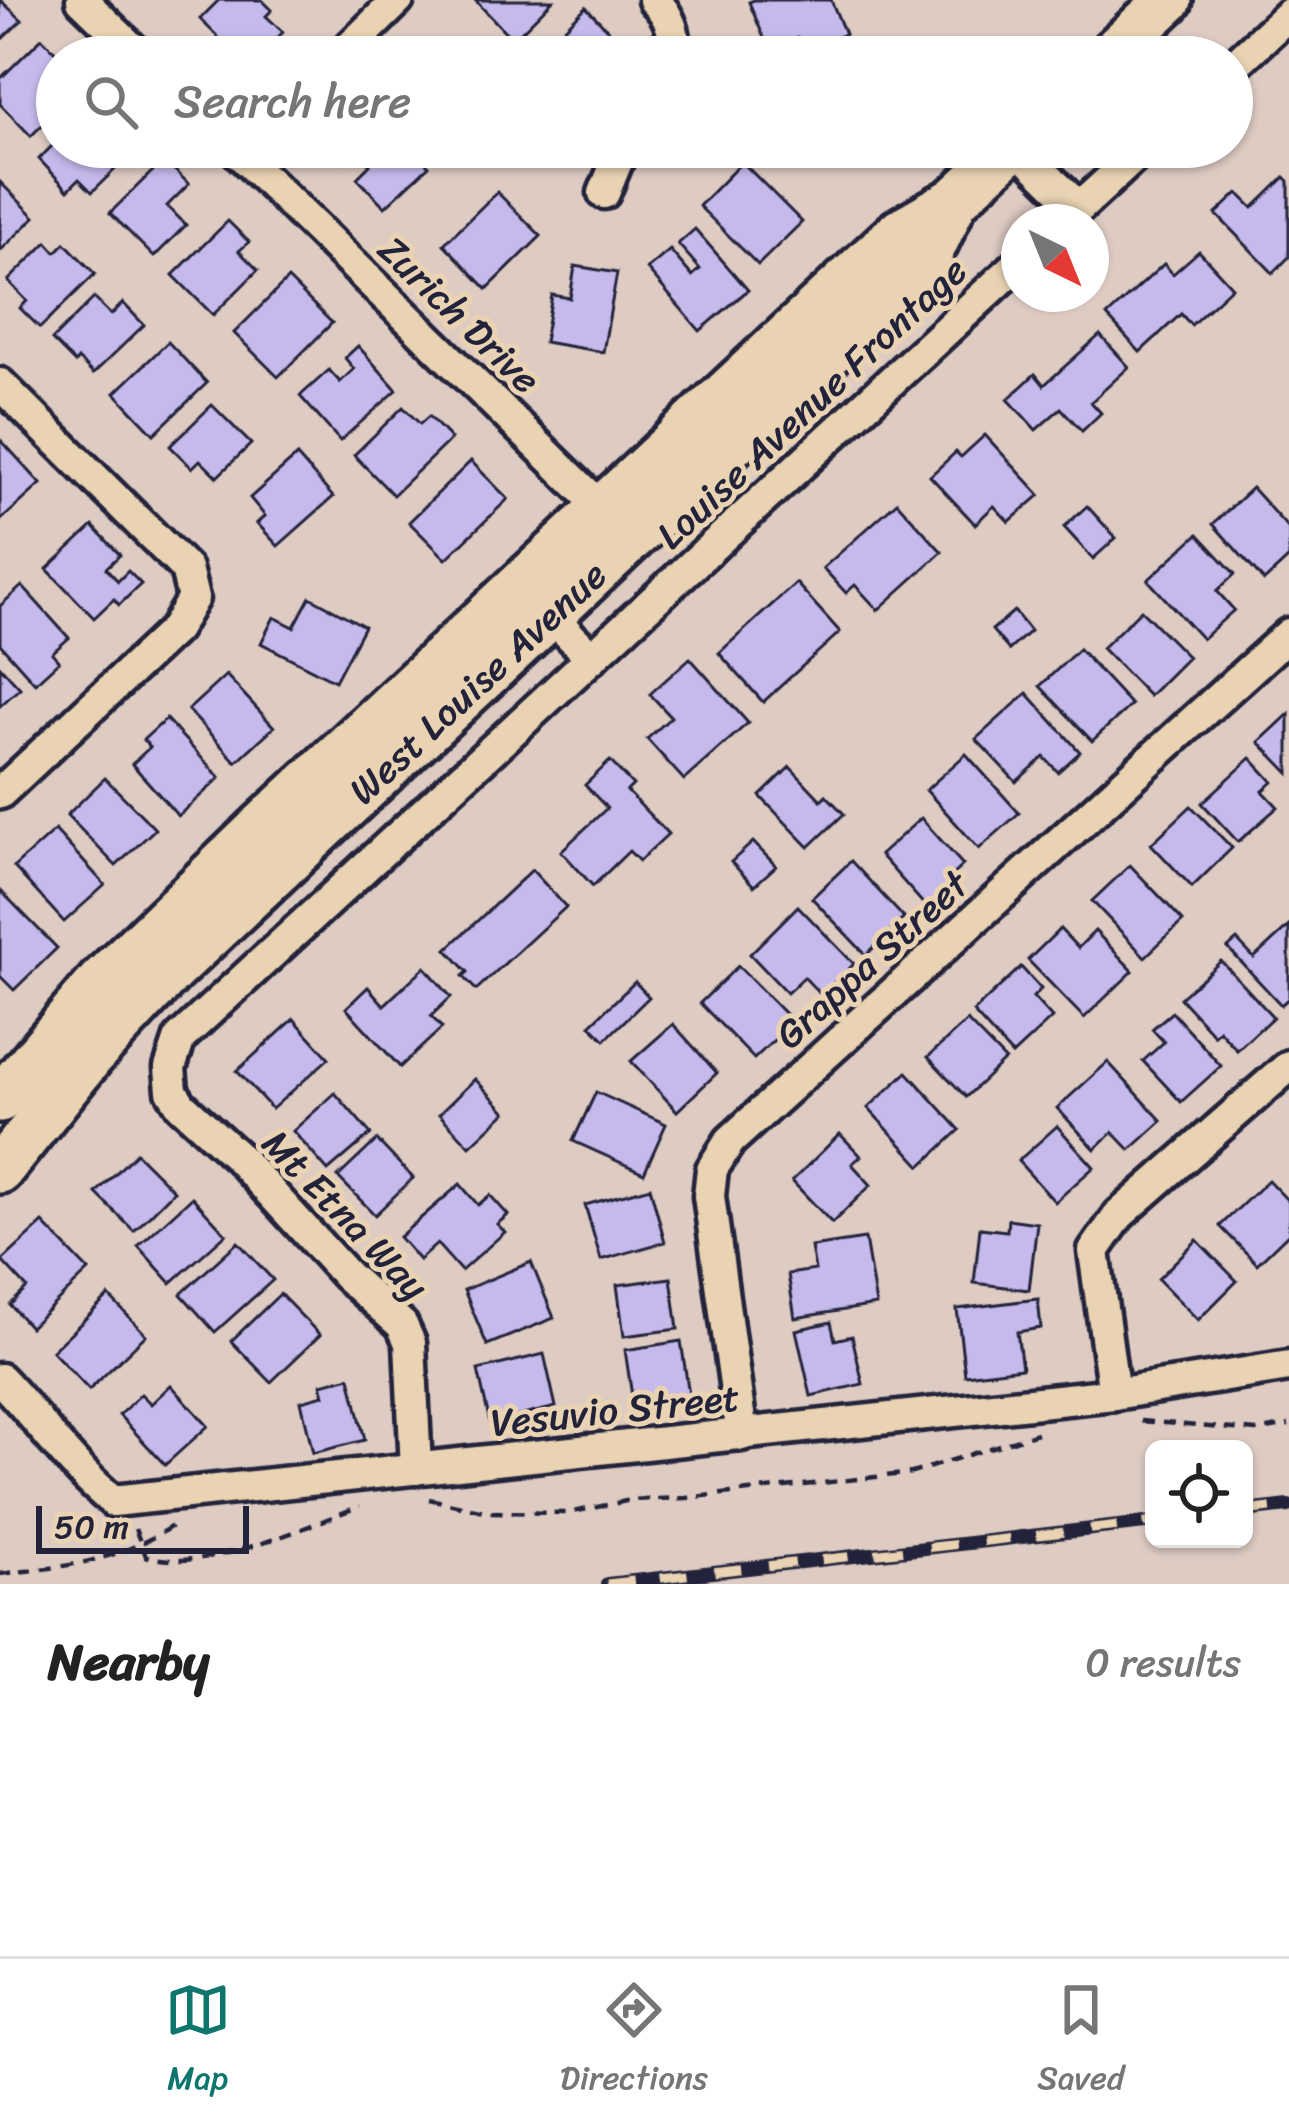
<!DOCTYPE html>
<style>
body{margin:0;font-family:Sriracha,sans-serif;background:#f6f6f6;color:#222}
.controls{position:absolute;right:36px;bottom:36px;display:grid;overflow:hidden;border-radius:18px;box-shadow:0 3px 9px #0004}
.controls button{width:108px;height:108px;display:grid;place-items:center;padding:0;border:0;border-bottom:3px solid #e0e0e0;background:#fff;color:#222;font:60px sans-serif}
.compass{position:absolute;left:1001px;top:204px;width:108px;height:108px;border-radius:50%;background:#fff;box-shadow:0 3px 9px #0004;rotate:137deg}
.scale{position:absolute;left:36px;bottom:30px;width:213px;box-sizing:border-box;padding-left:12px;border:6px solid #22223b;border-top:0;font-size:33px;line-height:42px;white-space:nowrap;color:#22223b;-webkit-text-stroke:9px #e9d3b2;paint-order:stroke}
.list{margin:0;padding:0;list-style:none}
h2{display:flex;justify-content:space-between;align-items:center;height:156px;margin:0;padding:0 48px;font-size:51px}
h2 small{font-size:39px;font-weight:400;color:#767676}
.icon{flex:none;width:66px;height:66px;fill:none;stroke:currentColor;stroke-width:2;stroke-linecap:round;stroke-linejoin:round}
.map{position:relative;flex:none;width:1289px;height:1584px;overflow:hidden}
.search{position:absolute;background:#fff;box-shadow:0 3px 9px #0004;left:36px;right:36px;top:36px;height:132px;display:flex;align-items:center;gap:30px;box-sizing:border-box;padding:0 42px;border-radius:66px;color:#767676;font-size:45px}
.sheet{height:372px;background:#fff}
nav{display:flex;justify-content:space-around;align-items:center;box-sizing:border-box;height:168px;border-top:3px solid #e0e0e0;background:#fff;font-size:33px;color:#767676}
nav a{display:grid;justify-items:center;gap:6px}
nav .on{color:#0f766e}
.map>svg:first-child{display:block}
</style>
<div class="map">
<svg width="1289" height="1584" viewBox="0 0 1289 1584">
<rect width="100%" height="100%" fill="#deccc3"/>
<filter id="ink" filterUnits="userSpaceOnUse"><feTurbulence type="fractalNoise" baseFrequency=".00833" numOctaves="2"/><feDisplacementMap in="SourceGraphic" scale="24" xChannelSelector="R" yChannelSelector="G"/><feConvolveMatrix kernelMatrix="1 2 1 2 8 2 1 2 1" color-interpolation-filters="sRGB"/></filter>
<g filter="url(#ink)">
<!-- building -->
<g fill="#c6baec" stroke="#22223b" stroke-width="3">
<path d="M0 0 22 20 0 41Z"/>
<path d="M219 0H262L272 10 266 16 283 32 259 57H238L200 19Z"/>
<path d="M475 0H553L513 40Z"/>
<path d="M754 0H831L845 34 803 51 798 38 769 50 749 2Z"/>
<path d="M586 7 625 48 616 57 605 50 598 57H535Z"/>
<path d="M42 38 60 57H57V80L43 94 57 110 31 136 0 104V79Z"/>
<path d="M57 141V147H138L92 192 79 179 68 190 39 159Z"/>
<path d="M338 147H411L429 166 385 207 357 178 370 165 356 150 345 161 335 150Z"/>
<path d="M793 147H845L831 170Z"/>
<path d="M164 160 189 184 167 206 186 225 154 257 110 213Z"/>
<path d="M742 162 802 222 758 265 699 206Z"/>
<path d="M1285 177 1289 181V257L1273 273 1216 214 1238 193 1253 208Z"/>
<path d="M0 182 35 217 0 251Z"/>
<path d="M497 192 541 236 487 289 444 244Z"/>
<path d="M228 221 249 242 239 251 258 270 213 315 173 275Z"/>
<path d="M695 229 748 290 700 331 647 269 670 250 692 276 700 269 678 244Z"/>
<path d="M47 242 56 252 65 243 95 274 40 328 20 308 27 301 8 281Z"/>
<path d="M1199 251 1232 287 1191 325 1181 314 1140 352 1107 316 1164 264 1173 274Z"/>
<path d="M575 266 617 273 603 352 544 342 552 295 570 298Z"/>
<path d="M288 279 332 323 278 377 234 333Z"/>
<path d="M94 298 111 315 123 303 144 325 93 374 78 359 75 363 52 340Z"/>
<path d="M1100 335 1129 367 1091 402 1101 413 1082 431 1061 408 1036 430 1008 399 1035 374 1044 385Z"/>
<path d="M168 342 207 383 154 434 115 393Z"/>
<path d="M358 346 397 390 340 441 300 396 329 370 340 382 354 369 345 358Z"/>
<path d="M212 405 251 444 217 477 200 460 192 468 170 446Z"/>
<path d="M403 407 420 424 429 416 451 439 393 495 354 455Z"/>
<path d="M985 435 1040 495 1009 522 994 506 975 524 930 476 956 452 961 457Z"/>
<path d="M0 439 41 484 0 521Z"/>
<path d="M297 456 333 497 278 546 257 523 265 516 250 498Z"/>
<path d="M471 461 508 499 446 559 409 522Z"/>
<path d="M1252 488 1289 529V558L1264 581 1213 524Z"/>
<path d="M897 502 942 552 878 610 855 585 846 593 823 568Z"/>
<path d="M1087 506 1116 538 1093 559 1064 527Z"/>
<path d="M93 526 120 555 106 568 118 581 128 571 141 584 119 605 114 599 94 618 47 569Z"/>
<path d="M1198 534 1235 574 1217 591 1234 610 1202 639 1148 580Z"/>
<path d="M796 583 840 632 763 702 719 653Z"/>
<path d="M22 586 69 638 52 653 59 661 35 683 0 644V606Z"/>
<path d="M310 597 364 626 335 681 261 643 274 617 294 627Z"/>
<path d="M1141 610 1188 657 1149 696 1102 648Z"/>
<path d="M1014 611 1030 631 1009 650 992 630Z"/>
<path d="M1079 649 1131 705 1092 741 1040 686Z"/>
<path d="M690 658 748 723 684 780 647 739 671 717 650 694Z"/>
<path d="M0 666 20 688 0 706Z"/>
<path d="M226 675 274 727 236 762 188 710Z"/>
<path d="M1027 693 1080 752 1058 772 1044 757 1016 782 976 739Z"/>
<path d="M1289 714V773L1259 742Z"/>
<path d="M166 719 220 778 178 816 132 764 150 747 143 740Z"/>
<path d="M966 754 1019 813 979 849 926 790Z"/>
<path d="M1251 758 1273 782 1263 791 1278 807 1238 842 1202 803Z"/>
<path d="M610 761 633 785 627 791 668 834 639 861 629 851 593 886 561 851 607 808 585 785Z"/>
<path d="M790 767 821 800 826 795 844 814 809 847 760 796Z"/>
<path d="M105 778 155 829 116 866 67 815Z"/>
<path d="M1191 806 1232 848 1192 887 1151 844Z"/>
<path d="M921 818 963 865 947 880 952 886 927 908 880 855Z"/>
<path d="M55 830 105 885 64 922 14 867Z"/>
<path d="M753 842 776 866 754 886 731 862Z"/>
<path d="M851 861 904 918 866 955 812 898Z"/>
<path d="M1130 865 1183 921 1145 957 1092 901Z"/>
<path d="M532 870 566 907 476 990 463 976 468 972 447 949Z"/>
<path d="M0 890 57 948 14 990 0 976Z"/>
<path d="M798 906 854 964 821 995 804 977 787 993 750 954Z"/>
<path d="M1289 926V998L1281 1005 1228 948 1237 940 1254 958Z"/>
<path d="M1060 929 1078 948 1095 931 1133 971 1084 1018 1028 960Z"/>
<path d="M1221 961 1273 1017 1237 1050 1219 1030 1214 1035 1180 998Z"/>
<path d="M738 966 793 1022 754 1059 700 1003Z"/>
<path d="M425 967 451 997 431 1016 442 1028 400 1067 346 1008 368 987 384 1005Z"/>
<path d="M1021 967 1041 989 1033 997 1052 1018 1012 1055 973 1012Z"/>
<path d="M635 982 649 997 605 1040 590 1025Z"/>
<path d="M1172 1012 1221 1066 1181 1102 1143 1061 1164 1042 1152 1029Z"/>
<path d="M294 1019 329 1058 272 1109 237 1071Z"/>
<path d="M967 1021 1005 1060 966 1097 928 1057Z"/>
<path d="M673 1024 717 1073 677 1111 631 1061Z"/>
<path d="M1108 1062 1162 1121 1130 1150 1113 1132 1095 1149 1057 1108Z"/>
<path d="M907 1072 960 1130 921 1166 868 1108Z"/>
<path d="M475 1079 506 1112 470 1146 439 1114Z"/>
<path d="M596 1092 666 1124 644 1173 573 1141Z"/>
<path d="M335 1093 371 1134 328 1171 293 1131Z"/>
<path d="M1057 1126 1094 1167 1055 1202 1018 1161Z"/>
<path d="M840 1134 861 1156 852 1164 871 1185 832 1223 792 1181Z"/>
<path d="M377 1140 413 1178 375 1215 338 1177Z"/>
<path d="M136 1153 174 1191 134 1231 96 1193Z"/>
<path d="M1268 1180 1289 1202V1233L1257 1264 1220 1226Z"/>
<path d="M460 1184 478 1205 490 1195 508 1215 497 1224 505 1232 461 1271 437 1244 419 1260 399 1237Z"/>
<path d="M650 1187 665 1242 601 1260 585 1205Z"/>
<path d="M192 1197 226 1234 171 1283 138 1246Z"/>
<path d="M1008 1219 1037 1223 1029 1290 974 1283 980 1228 1007 1231Z"/>
<path d="M43 1223 89 1271 30 1327 10 1305 27 1288 2 1261Z"/>
<path d="M865 1239 876 1305 795 1318 788 1274 815 1270 811 1247Z"/>
<path d="M1197 1240 1237 1281 1198 1320 1158 1279Z"/>
<path d="M238 1242 273 1280 215 1332 181 1294Z"/>
<path d="M531 1262 554 1318 487 1345 464 1290Z"/>
<path d="M671 1278 678 1329 624 1336 617 1285Z"/>
<path d="M280 1294 320 1335 271 1382 231 1341Z"/>
<path d="M109 1296 146 1335 89 1390 52 1351Z"/>
<path d="M1038 1299 1041 1328 1017 1332 1022 1368 965 1375 957 1309Z"/>
<path d="M831 1322 835 1340 852 1336 863 1384 811 1396 796 1330Z"/>
<path d="M681 1341 689 1395 633 1403 625 1350Z"/>
<path d="M544 1354 556 1407 490 1423 478 1370Z"/>
<path d="M350 1377 365 1440 313 1453 301 1401 324 1395 321 1384Z"/>
<path d="M171 1385 208 1426 165 1465 119 1415 141 1394 151 1404Z"/>
</g>
<g fill="none" stroke-linecap="round" stroke-linejoin="round">
<!-- minor casing -->
<g stroke="#22223b" stroke-width="39">
<g id="minor">
<path d="M82 0 141 57"/>
<path d="M654 0C670 15 677 36 674 57"/>
<path d="M340 57 398 0"/>
<path d="M1232 67 1289 14"/>
<path d="M233 147 615 521"/>
<path d="M1017 147 1079 208 1145 147"/>
<path d="M604 193 623 147"/>
<path d="M0 384 186 569 193 598 175 629 0 793"/>
<path d="M549 614 592 658"/>
<path d="M0 1379C39 1419 70 1466 113 1501L1114 1394 1289 1366"/>
<path d="M1114 1394 1094 1251 1119 1215 1289 1066"/>
<path d="M742 1435 709 1196 712 1169 730 1141 1289 634"/>
<path d="M416 1469 410 1343 402 1325 347 1276 239 1158 181 1105 172 1091 170 1068 180 1038 1019 263"/>
</g>
</g>
<!-- secondary casing -->
<g stroke="#22223b" stroke-width="54">
<g id="secondary">
<path d="M1108 57 1169 0"/>
<path d="M0 1099 100 982 263 825 899 232 955 200 1012 147"/>
<path d="M0 1170 92 1055 172 970 925 263 955 200"/>
</g>
</g>
<!-- path -->
<g stroke="#22223b" stroke-width="4.5" stroke-dasharray="12 9" stroke-linecap="butt">
<path d="M1141 1421 1256 1431 1289 1425"/>
<path d="M429 1499 489 1512 568 1513 631 1500 686 1498 912 1473 1037 1433"/>
<path d="M135 1529 146 1556C204 1574 305 1527 360 1506"/>
<path d="M0 1574C68 1566 116 1563 175 1524"/>
</g>
<!-- minor -->
<use href="#minor" stroke="#e9d3b2" stroke-width="30"/>
<!-- secondary -->
<use href="#secondary" stroke="#e9d3b2" stroke-width="45"/>
<!-- rail casing -->
<g stroke="#22223b" stroke-width="14">
<g id="rail">
<path d="M1244 1511 1289 1506"/>
<path d="M607 1584 1154 1522"/>
</g>
</g>
<!-- rail -->
<use href="#rail" stroke="#e9d3b2" stroke-width="9" stroke-dasharray="27" stroke-linecap="butt"/>
</g>
</g>
<g text-anchor="middle" stroke-width="10" stroke-linejoin="round" paint-order="stroke">
<!-- street labels -->
<g font-size="39" fill="#22223b" stroke="#e9d3b2">
<text transform="translate(460 314) rotate(44)" y="14">Zurich Drive</text>
<text transform="translate(811 402) rotate(-43)" y="14">Louise Avenue Frontage</text>
<text transform="translate(477 682) rotate(-43)" y="14">West Louise Avenue</text>
<text transform="translate(871 959) rotate(-42)" y="14">Grappa Street</text>
<text transform="translate(346 1214) rotate(46)" y="14">Mt Etna Way</text>
<text transform="translate(615 1409) rotate(-6)" y="14">Vesuvio Street</text>
</g>
</g>
</svg>
<div class="controls">
<button><svg class="icon" aria-label="locate" viewBox="0 0 24 24"><circle cx="12" cy="12" r="6"/><path d="M12 2v4M12 18v4M2 12h4M18 12h4"/></svg></button>
</div>
<svg class="compass" viewBox="-18 -18 36 36"><path d="M0-13l5 13h-10z" fill="#e53935"/><path d="M0 13l5-13h-10z" fill="#767676"/></svg>
<div class="scale">50 m</div>
<div class="search"><svg class="icon" aria-label="search" viewBox="0 0 24 24"><circle cx="10" cy="10" r="6"/><path d="M15 15l6 6"/></svg>Search here</div>
</div>
<section class="sheet">
<h2>Nearby<small>0 results</small></h2>
<ul class="list">
</ul>
</section>
<nav>
<a class="on"><svg class="icon" aria-label="map" viewBox="0 0 24 24"><path d="M3 6l6-2 6 2 6-2v14l-6 2-6-2-6 2zM9 4v14M15 6v14"/></svg>Map</a>
<a><svg class="icon" aria-label="directions" viewBox="0 0 24 24"><path d="M12 3l9 9-9 9-9-9zM9 14v-3h6M13 9l2 2-2 2"/></svg>Directions</a>
<a><svg class="icon" aria-label="saved" viewBox="0 0 24 24"><path d="M7 4h10v16l-5-4-5 4z"/></svg>Saved</a>
</nav>
